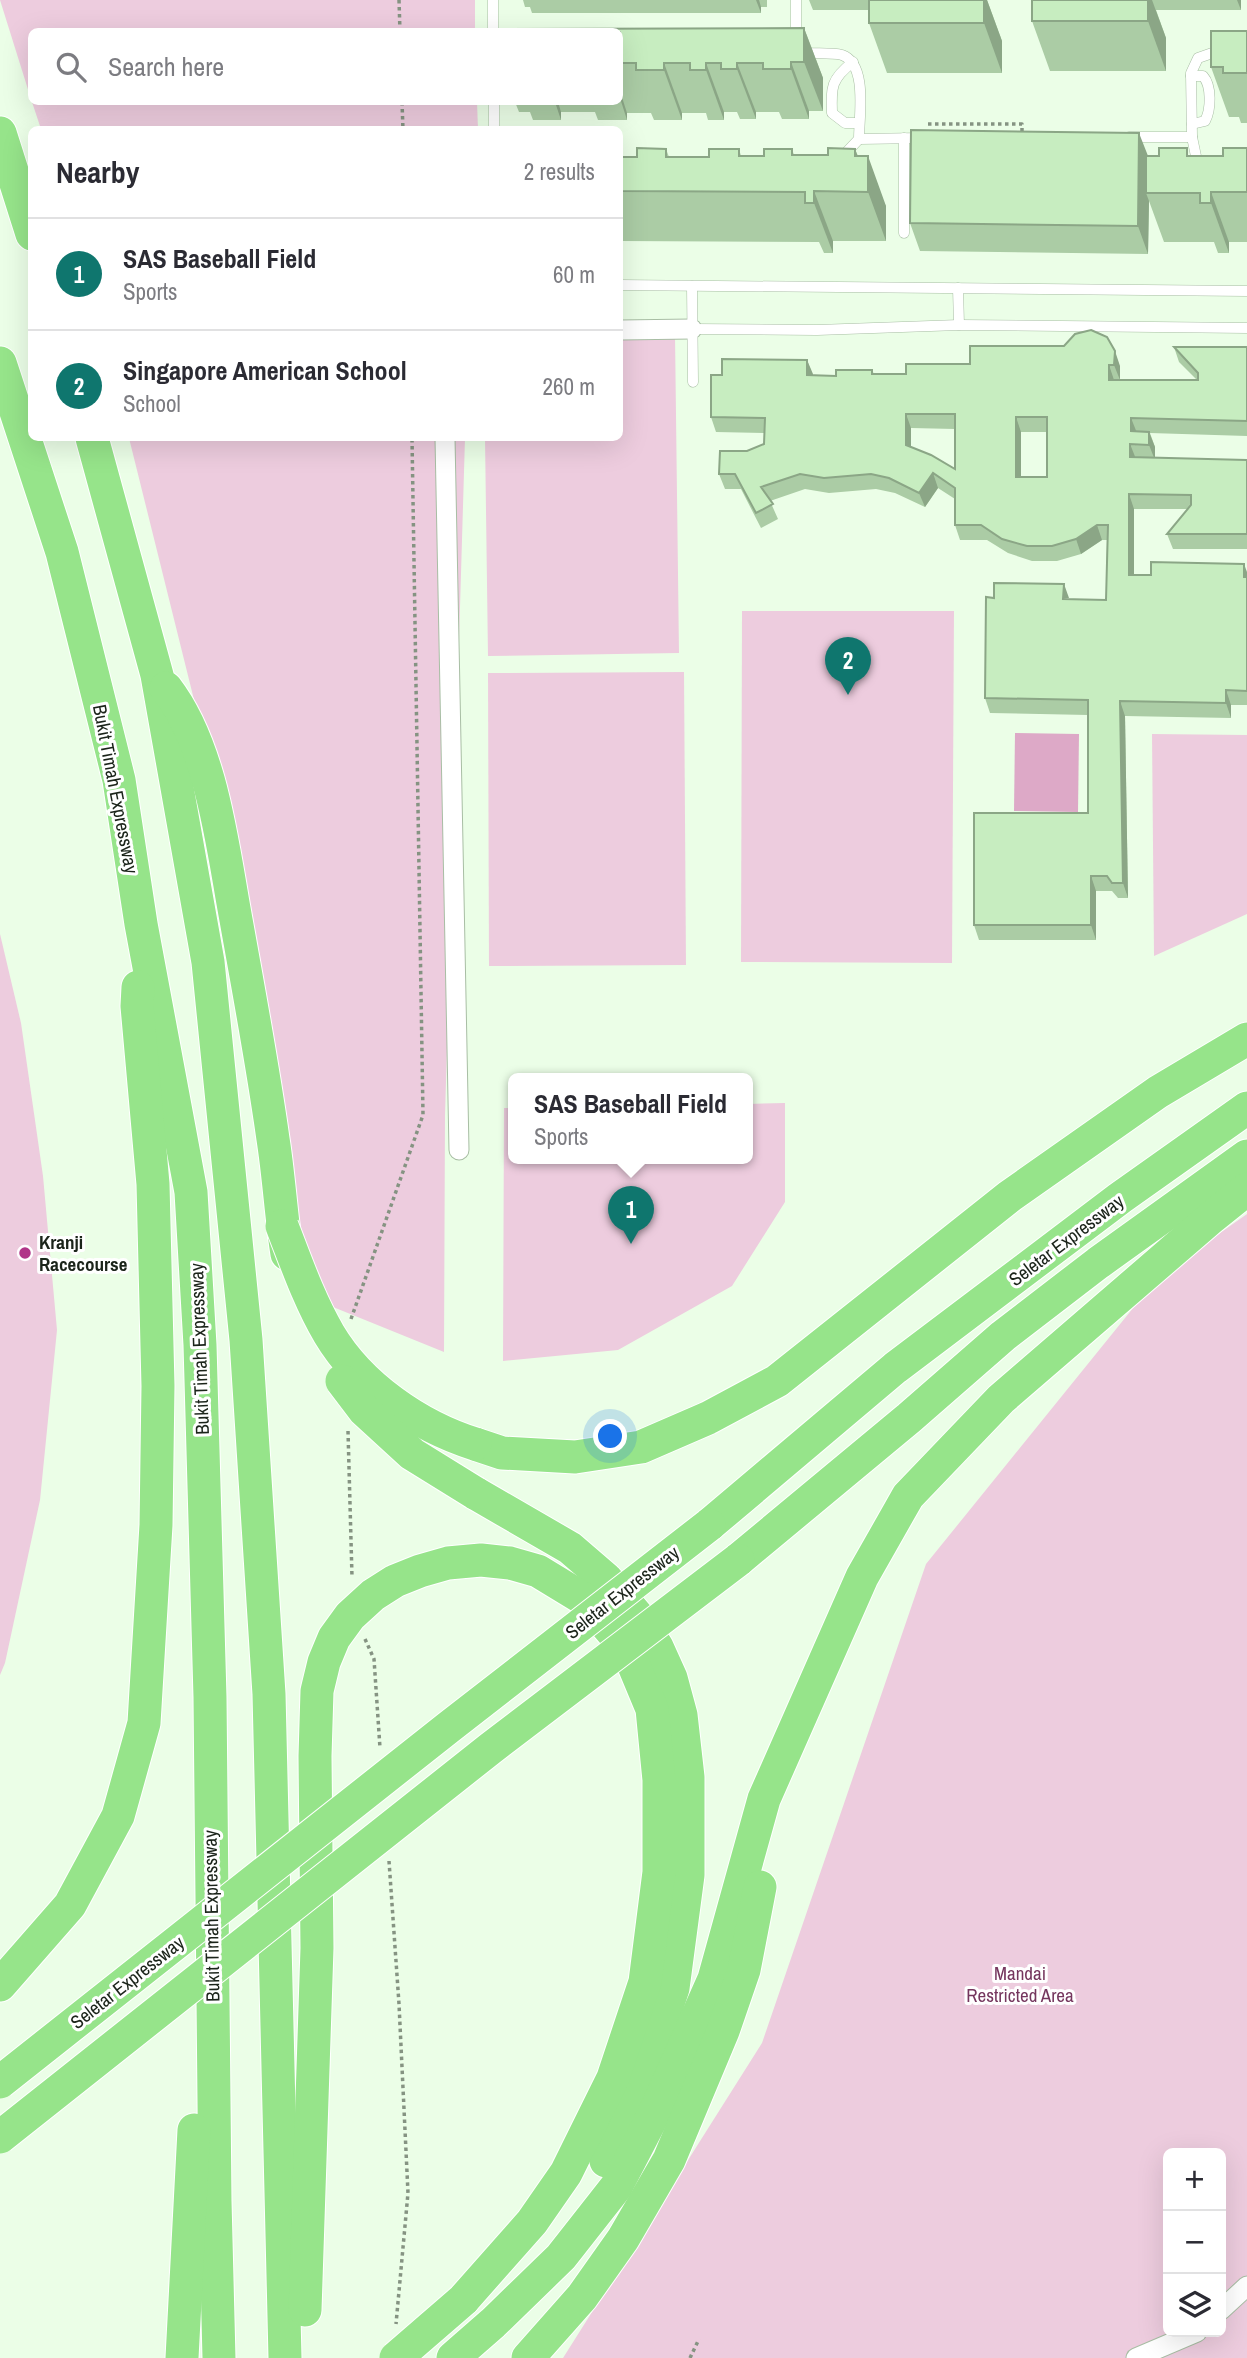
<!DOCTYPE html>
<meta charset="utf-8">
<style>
body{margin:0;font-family:"Archivo Narrow",sans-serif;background:#f7f7f7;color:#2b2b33}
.controls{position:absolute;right:21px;bottom:21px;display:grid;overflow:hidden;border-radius:10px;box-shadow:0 7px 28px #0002}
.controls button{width:63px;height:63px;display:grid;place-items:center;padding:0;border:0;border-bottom:2px solid #e1e1e2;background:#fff;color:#2b2b33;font:35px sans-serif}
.you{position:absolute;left:611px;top:1437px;width:24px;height:24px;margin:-18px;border:5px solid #fff;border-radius:50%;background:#1a73e8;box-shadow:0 0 0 10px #1a73e833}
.badge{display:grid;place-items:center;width:46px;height:46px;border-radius:50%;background:#0f766e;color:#fff;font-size:23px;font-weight:700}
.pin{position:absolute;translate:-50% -58px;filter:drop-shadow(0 2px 4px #0008)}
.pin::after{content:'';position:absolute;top:37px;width:24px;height:21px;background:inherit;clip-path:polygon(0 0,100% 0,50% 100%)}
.popup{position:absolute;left:508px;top:1073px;width:245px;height:91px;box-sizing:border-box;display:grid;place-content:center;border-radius:10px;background:#fff;filter:drop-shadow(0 2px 5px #0005);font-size:23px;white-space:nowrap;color:#7c7c81}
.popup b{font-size:26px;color:#2b2b33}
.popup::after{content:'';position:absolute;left:50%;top:100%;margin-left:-14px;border:14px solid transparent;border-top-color:#fff}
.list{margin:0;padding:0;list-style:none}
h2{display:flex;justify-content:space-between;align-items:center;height:91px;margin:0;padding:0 28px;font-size:30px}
h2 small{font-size:23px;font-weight:400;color:#7c7c81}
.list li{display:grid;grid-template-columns:46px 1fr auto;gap:21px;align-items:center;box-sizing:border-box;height:112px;padding:0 28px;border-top:2px solid #e1e1e2}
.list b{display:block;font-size:26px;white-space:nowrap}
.list p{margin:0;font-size:23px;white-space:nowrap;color:#7c7c81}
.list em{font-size:23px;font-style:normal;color:#7c7c81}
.icon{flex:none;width:38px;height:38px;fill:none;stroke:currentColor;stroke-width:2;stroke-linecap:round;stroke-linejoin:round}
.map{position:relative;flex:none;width:1247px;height:2358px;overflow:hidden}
.search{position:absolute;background:#fff;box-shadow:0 7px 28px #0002;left:28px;top:28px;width:595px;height:77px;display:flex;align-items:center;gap:18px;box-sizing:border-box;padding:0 24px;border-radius:10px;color:#7c7c81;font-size:26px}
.panel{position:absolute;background:#fff;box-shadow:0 7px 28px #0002;left:28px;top:126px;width:595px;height:315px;border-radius:10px}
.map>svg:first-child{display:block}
</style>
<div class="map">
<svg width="1247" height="2358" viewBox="0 0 1247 2358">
<rect width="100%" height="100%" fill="#ebfee7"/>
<!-- green -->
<g fill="#edccde" fill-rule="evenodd">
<path d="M0 0H475V31L32 32 31 99Z"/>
<path d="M32 102H477L478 129H41Z"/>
<path d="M675 335 679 653 488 656 485 438H620V336Z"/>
<path d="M129 438H465L445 1116 444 1352 333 1307 294 1219 244 901Z"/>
<path d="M742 611H954L952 963 741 962Z"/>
<path d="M684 672 686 965 489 966 488 673Z"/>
<path d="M1152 734 1247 735V914L1154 956Z"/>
<path d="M0 934 21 1023 43 1176 57 1330 40 1500 5 1663 0 1675Z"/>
<path d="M785 1103V1202L732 1286 618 1350 503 1361 504 1108H514V1158H748V1104Z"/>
<path d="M1247 1214V2358H563L762 2043 926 1564 1159 1276ZM1168 2153H1221V2332H1168Z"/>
</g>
<!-- water -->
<path fill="#dda9c7" d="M1015 733 1079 734 1078 812 1014 811Z"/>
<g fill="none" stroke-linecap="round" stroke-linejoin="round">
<!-- service casing -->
<g stroke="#a8bea4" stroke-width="11">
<g id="service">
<path d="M493 0V32"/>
<path d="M796 0V38"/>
<path d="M802 53C814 54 831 52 842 55 868 64 859 116 859 139L842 157"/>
<path d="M853 62C831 79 831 87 832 113L845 123H859"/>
<path d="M1191 76H1203C1212 86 1211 110 1205 121L1192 124"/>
<path d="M494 102V130"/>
<path d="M1129 137H1192"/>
<path d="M904 138V233"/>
<path d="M859 139 922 138"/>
<path d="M1201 163 1197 161 1192 137 1191 73 1198 58 1218 51H1247"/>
<path d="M620 285 1247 291"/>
<path d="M692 286 693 382"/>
<path d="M958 288 959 325"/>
<path d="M692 329 817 330 959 325 1247 328"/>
</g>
</g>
<!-- minor casing -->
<g stroke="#a8bea4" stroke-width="21">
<g id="minor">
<path d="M620 330 692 329"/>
<path d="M445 438 459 1150"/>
<path d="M1221 2310 1247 2286"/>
<path d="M1136 2358 1197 2332"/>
</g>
</g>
<!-- motorway casing -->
<g stroke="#fff" stroke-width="35">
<g id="motorway">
<path d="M0 133 32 234"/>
<path d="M0 363 62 552 119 780 141 924 191 1192 200 1345 210 1697 215 2201 219 2358"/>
<path d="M92 438 157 675 208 962 246 1340 269 1694 285 2358"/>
<path d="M166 688C209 744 221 834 233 903 247 982 262 1060 273 1139 279 1177 281 1216 287 1254"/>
<path d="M475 1444 502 1453 575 1457 641 1447 708 1418 777 1381 1010 1196 1158 1092 1247 1039"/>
<path d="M475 1493 570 1548 606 1579 638 1617 657 1647 671 1678 681 1715 688 1777V1875L673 1988 642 2082 606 2161"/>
<path d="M709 1525 895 1368 1120 1198 1247 1108"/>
<path d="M738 1560 909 1418 1003 1336 1098 1263 1247 1156"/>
<path d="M0 1985 70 1905 118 1816 144 1723 156 1525 158 1386 153 1184 137 1006 138 987"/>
<path d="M305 2310 317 1948 315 1756 317 1691 324 1662 334 1638 350 1616 373 1595 395 1581 420 1571 448 1563 481 1560 510 1563 538 1571 584 1599 627 1649 652 1709 659 1780V1872L645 1982 613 2078 566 2173 532 2222 463 2300"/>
<path d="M182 2358 194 2130"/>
<path d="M453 2358 493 2323 561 2257 616 2187 655 2112 714 1979 764 1799 862 1577 908 1496 1001 1399 1212 1217 1247 1189"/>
<path d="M528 2358 582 2297 623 2239 669 2160 723 2031 744 1970 760 1887"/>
</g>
</g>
<!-- path -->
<g stroke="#859382" stroke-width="3.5" stroke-dasharray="3.5 3.5" stroke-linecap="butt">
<path d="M399 0 400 32"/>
<path d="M402 102 403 130"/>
<path d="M928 124H1022V134"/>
<path d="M351 1319 423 1115 412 438"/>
<path d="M348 1431 352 1577"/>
<path d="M365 1639 374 1659 380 1748"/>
<path d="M389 1861 399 2004 408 2193 396 2324"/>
<path d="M690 2358 699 2339"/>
</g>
<!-- service -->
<use href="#service" stroke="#fff" stroke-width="10"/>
<!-- minor -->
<use href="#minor" stroke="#fff" stroke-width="19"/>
<!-- motorway -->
<use href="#motorway" stroke="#96e48a" stroke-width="33"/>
<!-- motorway-bridge casing -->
<g stroke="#fff" stroke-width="35" stroke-linecap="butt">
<g id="motorway-bridge">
<path d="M282 1226C296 1262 309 1300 329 1334 360 1386 418 1426 475 1444"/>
<path d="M342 1381 364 1410 412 1454 475 1493"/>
<path d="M0 2082 449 1727 709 1525"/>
<path d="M0 2137 491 1748 738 1560"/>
<path d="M396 2358 463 2300"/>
</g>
</g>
<!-- motorway-bridge -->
<use href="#motorway-bridge" stroke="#96e48a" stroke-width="33"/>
</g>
<!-- wall -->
<g fill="#abcca5" fill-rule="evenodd">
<path d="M523 0H767V7H761V13H532L530 7H525Z"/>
<path d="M809 0H987L1002 41V73H887L869 23V10H813Z"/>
<path d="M1032 0H1241V10H1156L1166 38V71H1050L1032 21Z"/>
<path d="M804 28 823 78V111H809V119H782L779 112H756V119H740L737 112H724V120H708L706 113H682V120H654L651 113H627V120H598L595 112H561V120H533L530 112H519L515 102H620V32Z"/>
<path d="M1247 31V123H1241L1239 117H1229L1211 67Z"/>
<path d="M1247 148V242H1229V253H1218L1214 242H1164L1149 201 1148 254 920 251 910 223 1148 156H1223Z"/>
<path d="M666 149 669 157H709L739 149 741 156H764L792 149 794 155H828L855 149 858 156 886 206V241H833V253H824L819 242 620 241V157H637Z"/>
<path d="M970 346 1120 366V380H1197L1179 362 1174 347H1247V436L1150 433 1155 447V458L1247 460V549H1173L1167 534 1188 509H1134V575L1247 572V705H1231V718L1125 716 1128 898H1118L1112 891H1096V940H979L974 925 1088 813V715L990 713 985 698 1069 599 1106 600 1107 540H1102L1081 554 1057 561H1032L1008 553 987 540H960L955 525V499L938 488 925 507 895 493 876 489 829 493 805 489 770 501 778 519 761 528 741 489H725L719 474 747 451 764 444V433L716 432 711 417 722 375 807 360 813 376H836L872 370 874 374H906L970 364ZM911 428 955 429V469L911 447ZM1021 432H1047V477H1021Z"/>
</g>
<!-- shaded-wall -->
<g fill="#8ba686">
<path d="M756 0H759L761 7V13Z"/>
<path d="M984 0H987L1002 41V73L984 23Z"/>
<path d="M1148 0H1152L1166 38V71L1148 21Z"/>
<path d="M1237 0H1241V10Z"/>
<path d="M804 28 823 78V111L804 62Z"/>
<path d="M791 62 809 111V119L791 69Z"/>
<path d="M664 63 682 113V120L664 70Z"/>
<path d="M706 63 724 112V120L706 70Z"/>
<path d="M737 63 756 112V119L737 69Z"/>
<path d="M620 91 627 113V120L620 98Z"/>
<path d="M555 102H558L561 112V120Z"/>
<path d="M1139 133 1150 161 1146 193 1149 201 1148 254 1138 226Z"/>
<path d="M855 149 868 184V156L886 206V241L855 156Z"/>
<path d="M814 191 833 241V253L814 203Z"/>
<path d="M1211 192 1229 242V253L1211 203Z"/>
<path d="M1115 351 1120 366V380L1114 365Z"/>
<path d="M807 360 813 374 812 390 807 375Z"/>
<path d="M1109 365 1114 380H1109Z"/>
<path d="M906 414 911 428V459L906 445Z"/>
<path d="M1016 417 1021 432V492L1016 477Z"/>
<path d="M1131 418 1137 433 1136 446 1131 431Z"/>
<path d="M1149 432 1155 447V460L1149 445Z"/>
<path d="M1130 444 1136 459 1130 457Z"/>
<path d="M933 473 938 488 925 507 919 493Z"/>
<path d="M1129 494 1134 509V590L1129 575Z"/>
<path d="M1097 525 1102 540 1081 554 1076 539Z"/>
<path d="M1244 564 1247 572V585L1244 577Z"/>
<path d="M1064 584 1069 598 1063 599Z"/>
<path d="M1226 690 1231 705V718L1226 703Z"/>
<path d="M1120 701 1125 716 1128 898 1123 883Z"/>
<path d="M1091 876 1096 891V940L1091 925Z"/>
</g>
<!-- building -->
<g fill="#c7edc0" stroke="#8ba686" stroke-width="2" fill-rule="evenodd">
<rect x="869" y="0" width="115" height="23"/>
<rect x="1032" y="0" width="116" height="21"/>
<path d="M804 28V62H791V69H763V63H737V69H721V63H706V70H690V63H664V70H636V63H620V32H501V29Z"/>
<path d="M1211 31H1247V73H1223V67H1211Z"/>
<path d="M911 130 1139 133 1138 226 910 223Z"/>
<path d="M637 148 666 149V157H709V149H739V156H764V149H792V155H828V148L855 149V156H868V192L814 191V203H805V192L620 191V157H637Z"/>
<path d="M1159 148H1187V156H1223V148H1247V192H1211V203H1200V193H1146V156H1159Z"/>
<path d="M1091 330 1107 337 1115 351 1114 365H1109V380H1198V373L1174 347H1247V421L1131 418V431L1149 432V445L1130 444V457L1247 460V534H1167L1191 505V495L1129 494V575H1151V562L1244 564V577H1247V691L1226 690V703L1120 701 1123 883H1112L1107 876H1091V925H974V813H1088V700L985 698 986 597 994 598V583L1064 584 1063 599 1106 600 1108 525H1097L1076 539 1052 546H1027L1002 539 981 525H955V488L933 473 919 493 889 478 871 474 824 478 800 474 761 487 773 504 756 513 735 474H719L720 451H747L764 444 765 418 711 417V375H722V359L807 360V375L836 376V370H872V374H906V364H970V346H1064L1075 334ZM906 414H955V469L931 455 906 445ZM1016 417H1047V477H1016Z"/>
</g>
<!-- markers -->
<circle fill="#b03588" stroke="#fff" stroke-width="2.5" cx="25" cy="1253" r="7"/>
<g text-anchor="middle" stroke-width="6" stroke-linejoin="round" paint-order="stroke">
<!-- street labels -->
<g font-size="19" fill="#1b241a" stroke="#fff">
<text transform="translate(116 789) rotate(79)" y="7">Bukit Timah Expressway</text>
<text transform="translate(1066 1240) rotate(-37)" y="7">Seletar Expressway</text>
<text transform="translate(199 1349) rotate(-92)" y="7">Bukit Timah Expressway</text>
<text transform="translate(622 1592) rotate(-38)" y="7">Seletar Expressway</text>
<text transform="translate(211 1916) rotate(-91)" y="7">Bukit Timah Expressway</text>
<text transform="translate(127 1982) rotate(-38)" y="7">Seletar Expressway</text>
</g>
<!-- poi labels -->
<g font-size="19" font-weight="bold" fill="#1b241a" stroke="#fff" text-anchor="start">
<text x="39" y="1249">Kranji<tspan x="39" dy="22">Racecourse</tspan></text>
</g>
<!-- park labels -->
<g font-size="19" fill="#75365e" stroke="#fff">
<text x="1020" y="1980">Mandai<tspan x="1020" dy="22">Restricted Area</tspan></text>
</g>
</g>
</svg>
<div class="controls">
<button>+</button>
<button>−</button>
<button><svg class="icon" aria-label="layers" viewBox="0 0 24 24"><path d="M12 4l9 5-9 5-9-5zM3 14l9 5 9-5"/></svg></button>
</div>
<div class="you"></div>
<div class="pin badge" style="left:631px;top:1244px">1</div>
<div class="popup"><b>SAS Baseball Field</b>Sports</div>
<div class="pin badge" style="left:848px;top:695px">2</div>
<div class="search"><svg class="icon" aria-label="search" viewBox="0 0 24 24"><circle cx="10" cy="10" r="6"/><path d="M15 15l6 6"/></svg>Search here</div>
<section class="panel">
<h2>Nearby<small>2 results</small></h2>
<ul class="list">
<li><span class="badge">1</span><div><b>SAS Baseball Field</b><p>Sports</p></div><em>60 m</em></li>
<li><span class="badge">2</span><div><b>Singapore American School</b><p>School</p></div><em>260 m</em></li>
</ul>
</section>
</div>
